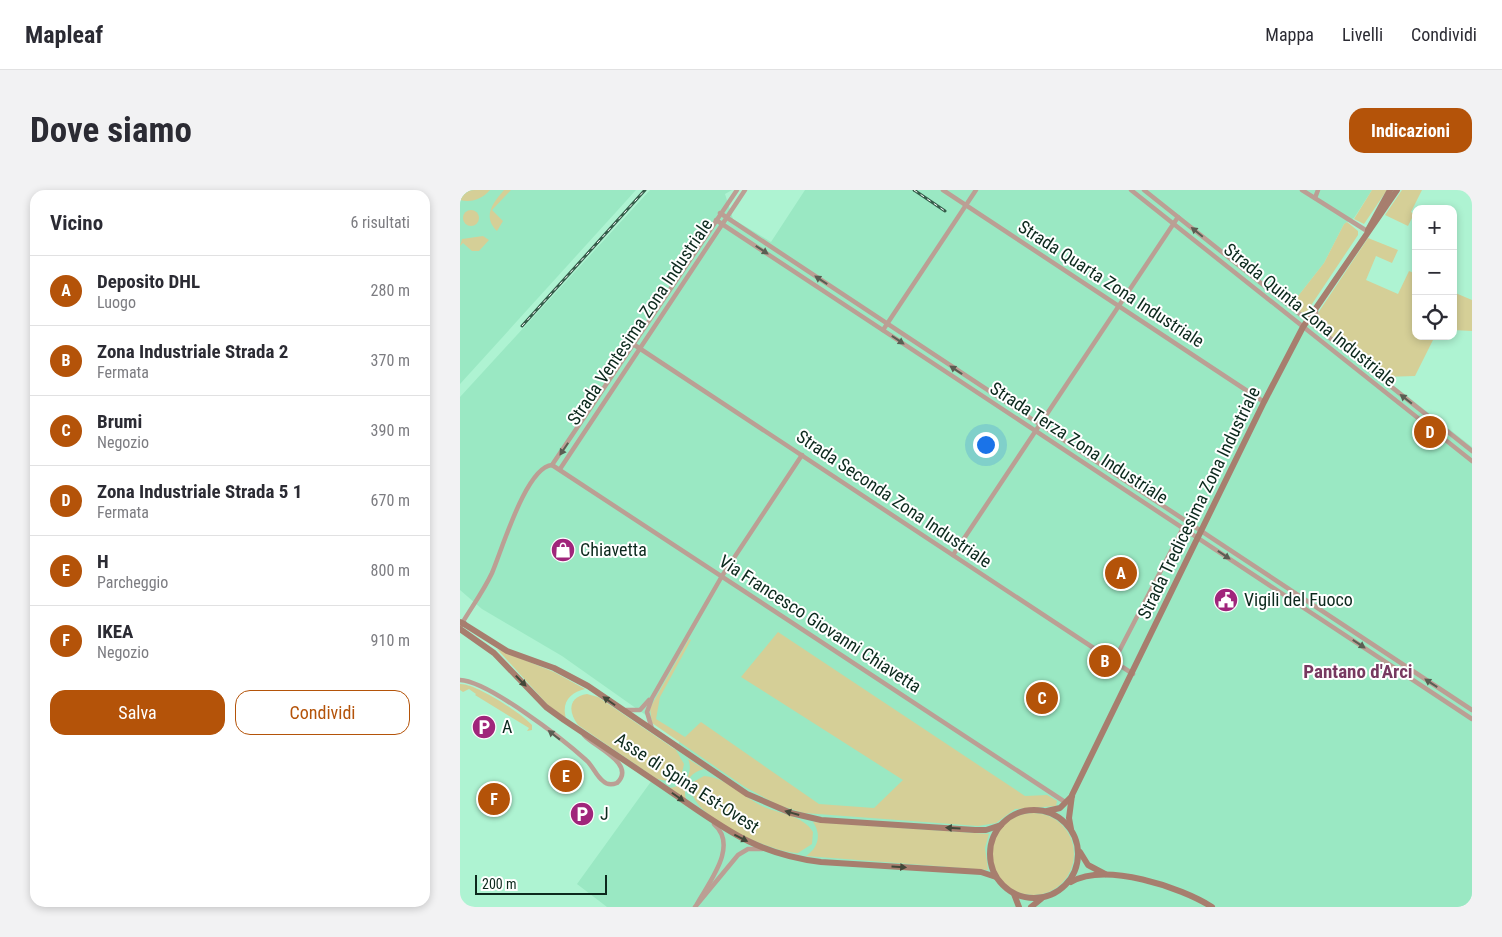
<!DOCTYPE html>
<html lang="it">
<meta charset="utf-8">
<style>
body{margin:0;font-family:"Roboto Condensed",sans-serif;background:#f2f2f3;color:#2b2b33}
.controls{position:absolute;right:15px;top:15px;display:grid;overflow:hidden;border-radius:10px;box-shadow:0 2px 8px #0003}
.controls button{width:45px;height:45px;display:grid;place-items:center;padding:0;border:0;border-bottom:1px solid #e1e1e2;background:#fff;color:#2b2b33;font:25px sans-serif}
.scale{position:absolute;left:15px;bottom:12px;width:132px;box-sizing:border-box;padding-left:5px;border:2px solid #0c291d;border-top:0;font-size:14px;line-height:18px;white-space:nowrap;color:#0c291d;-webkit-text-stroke:4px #fff;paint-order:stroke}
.you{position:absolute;left:525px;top:254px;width:18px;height:18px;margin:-12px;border:4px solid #fff;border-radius:50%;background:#1a73e8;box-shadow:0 0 0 8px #1a73e833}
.badge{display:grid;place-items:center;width:32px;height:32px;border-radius:50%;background:#b45309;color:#fff;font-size:16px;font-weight:700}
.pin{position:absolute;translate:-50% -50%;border:2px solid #fff;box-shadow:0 1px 5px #0006}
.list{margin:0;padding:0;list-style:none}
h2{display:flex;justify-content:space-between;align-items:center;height:65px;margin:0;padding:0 20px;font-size:21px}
h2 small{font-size:16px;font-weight:400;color:#7c7c81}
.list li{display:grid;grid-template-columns:32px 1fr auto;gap:15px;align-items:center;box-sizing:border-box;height:70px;padding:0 20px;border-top:1px solid #e1e1e2}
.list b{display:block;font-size:19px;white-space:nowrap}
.list p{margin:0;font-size:16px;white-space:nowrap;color:#7c7c81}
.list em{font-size:16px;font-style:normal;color:#7c7c81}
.actions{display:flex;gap:10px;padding:15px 20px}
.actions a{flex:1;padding:11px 0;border:1px solid #b45309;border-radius:15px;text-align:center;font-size:18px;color:#b45309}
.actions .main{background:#b45309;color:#fff}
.icon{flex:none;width:28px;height:28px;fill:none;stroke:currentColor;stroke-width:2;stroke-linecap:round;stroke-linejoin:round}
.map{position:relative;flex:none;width:1012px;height:717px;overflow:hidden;border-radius:15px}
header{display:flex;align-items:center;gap:30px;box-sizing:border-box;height:70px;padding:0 25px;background:#fff;border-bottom:1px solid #e1e1e2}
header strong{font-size:24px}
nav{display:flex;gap:28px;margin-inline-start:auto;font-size:18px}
.intro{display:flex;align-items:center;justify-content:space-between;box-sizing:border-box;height:120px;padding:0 30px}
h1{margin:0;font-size:35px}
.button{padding:12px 22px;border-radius:15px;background:#b45309;color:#fff;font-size:18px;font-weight:700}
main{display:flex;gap:30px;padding:0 30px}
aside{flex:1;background:#fff;border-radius:15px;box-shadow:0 2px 8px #0003}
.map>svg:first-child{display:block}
</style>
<header>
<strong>Mapleaf</strong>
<nav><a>Mappa</a><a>Livelli</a><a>Condividi</a></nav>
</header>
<div class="intro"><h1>Dove siamo</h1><a class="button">Indicazioni</a></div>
<main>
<aside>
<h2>Vicino<small>6 risultati</small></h2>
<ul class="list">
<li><span class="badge">A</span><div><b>Deposito DHL</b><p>Luogo</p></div><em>280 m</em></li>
<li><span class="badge">B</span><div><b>Zona Industriale Strada 2</b><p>Fermata</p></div><em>370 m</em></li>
<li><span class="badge">C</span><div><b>Brumi</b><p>Negozio</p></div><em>390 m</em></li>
<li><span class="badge">D</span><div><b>Zona Industriale Strada 5 1</b><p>Fermata</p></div><em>670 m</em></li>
<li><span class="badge">E</span><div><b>H</b><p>Parcheggio</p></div><em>800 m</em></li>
<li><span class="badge">F</span><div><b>IKEA</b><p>Negozio</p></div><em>910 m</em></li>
</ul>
<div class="actions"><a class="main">Salva</a><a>Condividi</a></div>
</aside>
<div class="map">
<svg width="1012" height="717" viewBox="0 0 1012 717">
<rect width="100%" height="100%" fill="#aef3d2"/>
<!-- built -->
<g fill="#9ae8c3">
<path d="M0 0H176L0 194Z"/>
<path d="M190 0H272L265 4 273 29 311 52 345 0H912L894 28 884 34 864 73 831 115 1012 257V717H147L117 694 221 550 102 466 22 419 0 400V207Z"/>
</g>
<!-- green -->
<g fill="#d5cf97">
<path d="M0 0H30C22 9 12 13 0 10Z"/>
<path d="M44 0H51L32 20 43 31 37 41C22 26 33 13 44 0Z"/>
<path d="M912 0H927L904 34 894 29Z"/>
<path d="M942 0H962L951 22 954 24 948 36 925 25Z"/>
<circle cx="11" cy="28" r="8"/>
<path d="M887 32 898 41V45L846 123 840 122 831 115 864 73 884 34Z"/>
<path d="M23 46 29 50 19 61H12L3 53 0 56 2 49Z"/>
<path d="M908 48 938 60 932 73 916 66 906 90 938 104 949 81 956 84V146H975L955 186 924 187 861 138 858 123Z"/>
<path d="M993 102 1012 110V141L993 140Z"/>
<path d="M318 442 565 606 587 605 597 611 596 616 555 619 536 633 518 636 344 623 318 615 285 597 192 533 190 518 229 449 231 450 200 507 196 529 225 547 241 532 359 614 414 618 443 590 281 487Z"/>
<path d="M37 459 94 482 125 499C111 502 101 512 106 528L88 515Z"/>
<path d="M0 494C15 493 61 523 72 535V540L67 541 69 538 15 505 16 504 9 499 3 502 0 500Z"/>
<path d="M127 504 138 507 216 560 224 574 221 587 213 592 197 589 118 535C108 522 108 507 127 504Z"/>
<path d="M228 569 244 579C230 582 222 594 226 609L210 598C225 596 234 583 228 569Z"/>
<path d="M244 586C265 587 284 607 302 616 319 624 343 625 353 642L352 654 338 663C314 664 218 622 233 592Z"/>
<circle cx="573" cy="664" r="41"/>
<path d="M353 632 529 644 525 658 528 680 346 666C358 658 362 645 353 632Z"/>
</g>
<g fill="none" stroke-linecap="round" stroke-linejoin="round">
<!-- street -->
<g stroke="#bb9f94" stroke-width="4.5">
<path d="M483 0 804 212"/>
<path d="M671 0 1012 271"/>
<path d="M684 0 1012 261"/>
<path d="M842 0 907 41"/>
<path d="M855 8 858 0"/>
<path d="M260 23 1012 520"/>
<path d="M256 30 1012 529"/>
<path d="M856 120V130L860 139"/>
<path d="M423 140 516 0"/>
<path d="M173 154 673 484"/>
<path d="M92 275 605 612"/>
<path d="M92 275 277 0"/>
<path d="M100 279 285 0"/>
<path d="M493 365 718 27"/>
<path d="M1 435C11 418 23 402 32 383 42 360 66 277 92 275"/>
<path d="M654 471 723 338"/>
<path d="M0 490C28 491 104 550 126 570 133 576 136 586 143 591 147 595 152 595 157 593 177 574 134 557 124 545"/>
<path d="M166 520H180L189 510"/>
<path d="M192 539 187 522 192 508 262 386 342 265"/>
<path d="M237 714C249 692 279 656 254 634"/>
<path d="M235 717 278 665 288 659H302"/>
</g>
<!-- secondary -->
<g stroke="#a77e6e" stroke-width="6">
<path d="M908 40 930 0"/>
<path d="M4 434 47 461 94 478 128 496 287 604 331 623 361 630 515 640H526L541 635"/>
<path d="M0 439 34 463 86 517 104 530C140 554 176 578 211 602 264 638 295 664 361 672L521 682 536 687"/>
<circle cx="574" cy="664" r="44"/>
<path d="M587 621 600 618 612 606"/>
<path d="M611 639 609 628 612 605 804 212 843 137 937 0"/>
<path d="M620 662 628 675 645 684"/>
<path d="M611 692C645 672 721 697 752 717"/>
<path d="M554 704 559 717"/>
<path d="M571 717 581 709"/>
</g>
<!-- rail casing -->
<g stroke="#355c4a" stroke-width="3">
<g id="rail">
<path d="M454 0 485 21"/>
<path d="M62 136 185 0"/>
</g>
</g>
<!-- rail -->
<use href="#rail" stroke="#fff" stroke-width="1" stroke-dasharray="4" stroke-linecap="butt"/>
<!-- secondary-bridge -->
<path stroke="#a77e6e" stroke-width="6" d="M0 432 4 434"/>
</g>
<!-- one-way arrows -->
<defs><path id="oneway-solid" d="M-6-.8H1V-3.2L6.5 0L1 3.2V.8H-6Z" transform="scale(1.25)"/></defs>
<g fill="#5b5e53">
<use href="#oneway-solid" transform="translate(737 42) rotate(-141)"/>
<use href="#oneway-solid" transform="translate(302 60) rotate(33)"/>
<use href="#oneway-solid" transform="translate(361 90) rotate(-147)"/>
<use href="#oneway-solid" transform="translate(438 150) rotate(34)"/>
<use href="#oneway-solid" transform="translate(496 180) rotate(-146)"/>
<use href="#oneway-solid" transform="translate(946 209) rotate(-142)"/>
<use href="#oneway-solid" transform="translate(104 259) rotate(124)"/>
<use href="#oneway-solid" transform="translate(764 365) rotate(34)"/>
<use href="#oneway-solid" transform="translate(899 454) rotate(33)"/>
<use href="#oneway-solid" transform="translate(971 493) rotate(-147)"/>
<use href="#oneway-solid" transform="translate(94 545) rotate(-142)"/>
</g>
<g fill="#424739">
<use href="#oneway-solid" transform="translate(61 491) rotate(46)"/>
<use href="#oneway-solid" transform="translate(149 511) rotate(-145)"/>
<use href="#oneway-solid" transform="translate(218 607) rotate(35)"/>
<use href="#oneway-solid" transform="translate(332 623) rotate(-164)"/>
<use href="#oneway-solid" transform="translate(493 638) rotate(-176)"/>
<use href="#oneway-solid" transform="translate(281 648) rotate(27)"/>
<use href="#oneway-solid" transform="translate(439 677) rotate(4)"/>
</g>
<!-- icons -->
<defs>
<g id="shop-disc" transform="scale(1.25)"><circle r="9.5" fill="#a0257b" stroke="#fff"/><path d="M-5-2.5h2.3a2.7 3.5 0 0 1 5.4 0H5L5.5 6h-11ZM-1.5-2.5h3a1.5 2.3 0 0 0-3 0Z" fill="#fff"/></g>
<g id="civic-disc" transform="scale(1.25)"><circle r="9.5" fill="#a0257b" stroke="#fff"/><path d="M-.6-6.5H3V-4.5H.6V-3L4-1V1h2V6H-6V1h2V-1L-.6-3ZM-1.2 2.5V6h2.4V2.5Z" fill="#fff"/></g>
<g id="parking-disc" transform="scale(1.25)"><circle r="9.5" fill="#a0257b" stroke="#fff"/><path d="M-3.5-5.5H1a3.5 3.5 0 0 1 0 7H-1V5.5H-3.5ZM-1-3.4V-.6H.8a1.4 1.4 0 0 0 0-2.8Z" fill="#fff"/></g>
</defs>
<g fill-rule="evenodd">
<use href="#shop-disc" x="103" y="360"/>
<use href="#civic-disc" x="766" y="410"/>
<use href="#parking-disc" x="24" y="537"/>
<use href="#parking-disc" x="122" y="624"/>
</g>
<g text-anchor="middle" stroke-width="4" stroke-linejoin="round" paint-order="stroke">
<!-- street labels -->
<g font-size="18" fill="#0c291d" stroke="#fff">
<text transform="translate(651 94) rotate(33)" y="6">Strada Quarta Zona Industriale</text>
<text transform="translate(850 125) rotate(39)" y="6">Strada Quinta Zona Industriale</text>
<text transform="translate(180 132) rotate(-56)" y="6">Strada Ventesima Zona Industriale</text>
<text transform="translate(619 253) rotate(33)" y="6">Strada Terza Zona Industriale</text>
<text transform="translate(434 309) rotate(34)" y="6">Strada Seconda Zona Industriale</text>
<text transform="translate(739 313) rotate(-64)" y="6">Strada Tredicesima Zona Industriale</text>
<text transform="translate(360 434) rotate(33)" y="6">Via Francesco Giovanni Chiavetta</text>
<text transform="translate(227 593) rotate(33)" y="6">Asse di Spina Est-Ovest</text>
</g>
<!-- poi labels -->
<g font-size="18" fill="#0c291d" stroke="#fff" text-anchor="start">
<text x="120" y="366">Chiavetta</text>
<text x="784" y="416">Vigili del Fuoco</text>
<text x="42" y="543">A</text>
<text x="140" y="630">J</text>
</g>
<!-- neighbourhood labels -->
<g font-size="19" font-weight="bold" fill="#773960" stroke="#fff">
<text x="898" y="488">Pantano d'Arci</text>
</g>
</g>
</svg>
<div class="controls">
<button>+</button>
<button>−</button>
<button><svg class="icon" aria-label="locate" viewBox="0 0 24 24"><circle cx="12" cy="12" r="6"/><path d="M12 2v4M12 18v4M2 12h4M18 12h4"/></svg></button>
</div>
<div class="scale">200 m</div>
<div class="you"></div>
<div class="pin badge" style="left:661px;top:383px">A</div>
<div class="pin badge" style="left:645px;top:471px">B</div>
<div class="pin badge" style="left:582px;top:508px">C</div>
<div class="pin badge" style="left:970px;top:242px">D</div>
<div class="pin badge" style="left:106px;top:586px">E</div>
<div class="pin badge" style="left:34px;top:609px">F</div>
</div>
</main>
